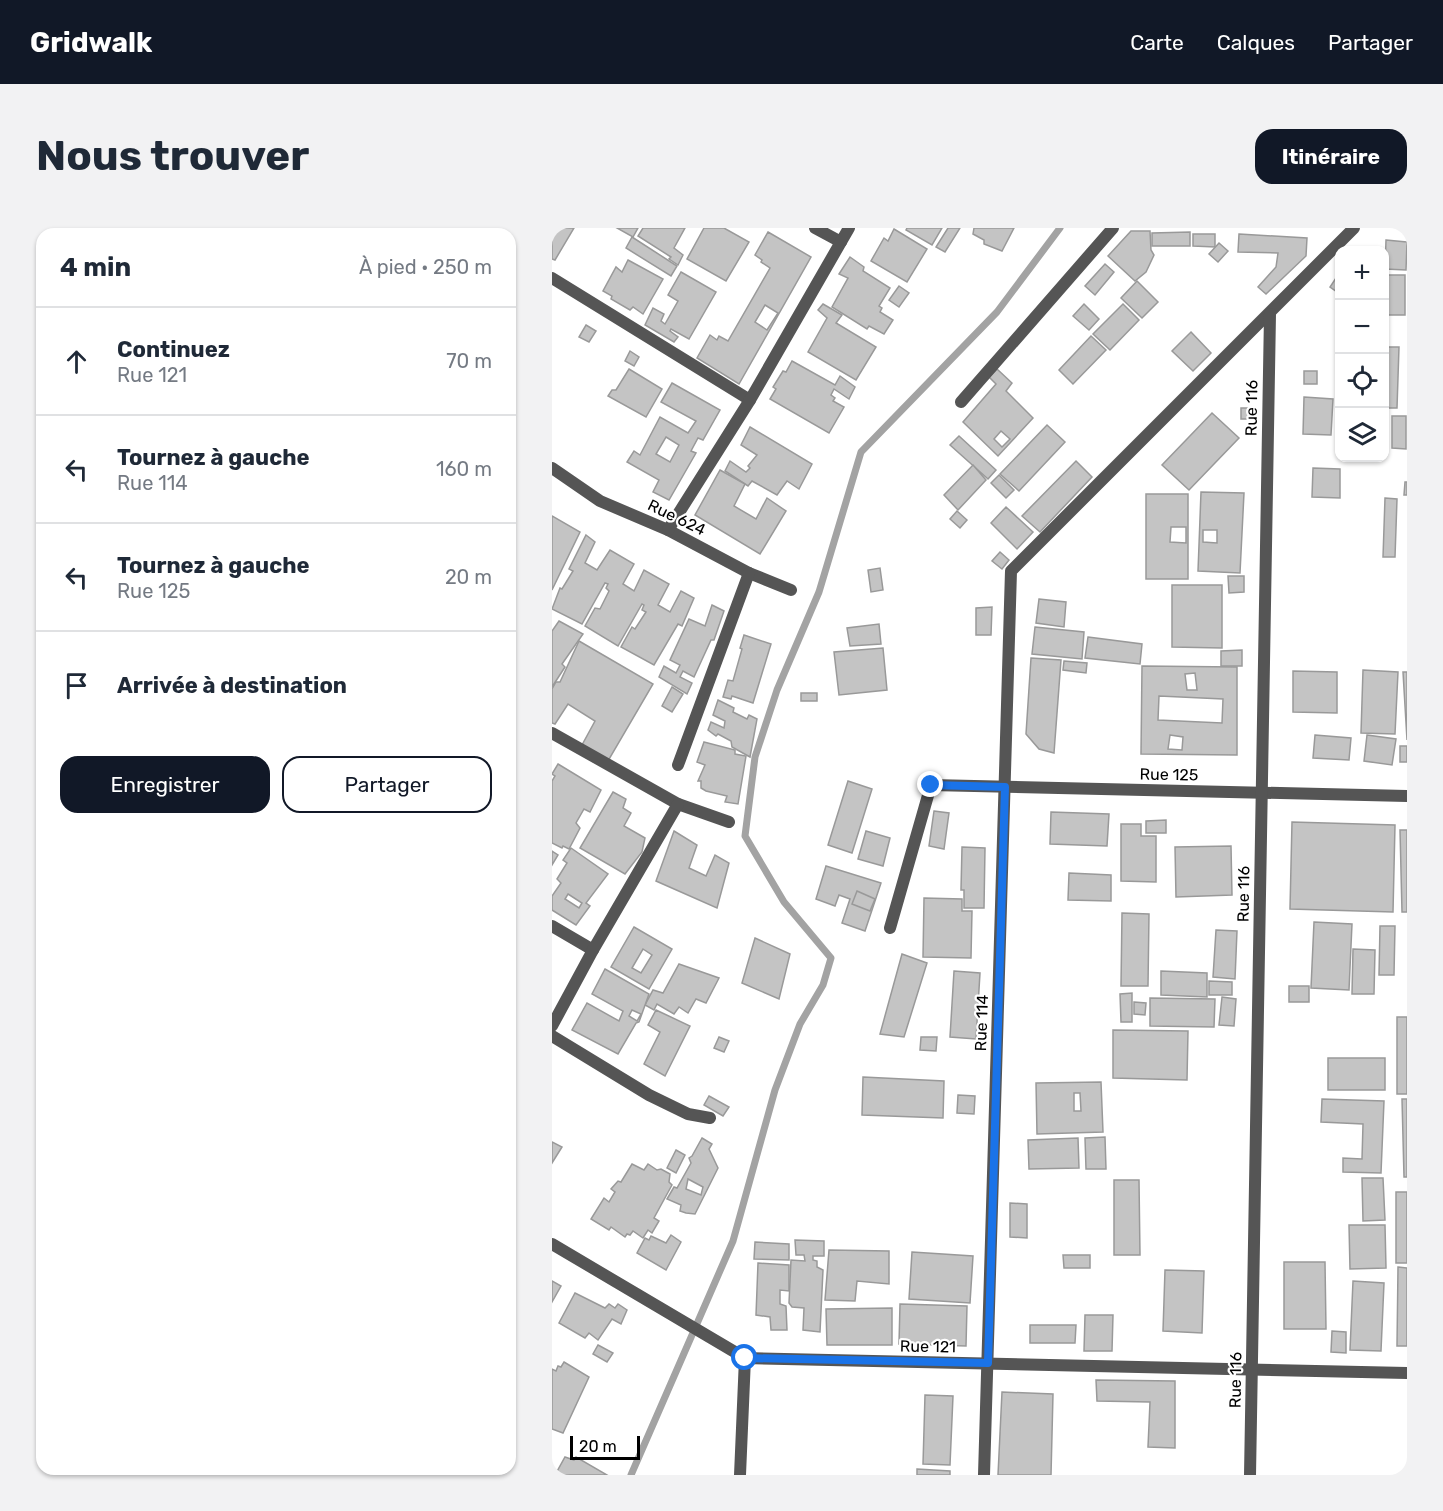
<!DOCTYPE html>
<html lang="fr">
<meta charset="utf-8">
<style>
body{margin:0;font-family:Rubik,sans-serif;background:#f2f2f3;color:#1f2937}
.controls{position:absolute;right:18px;top:18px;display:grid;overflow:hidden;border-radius:12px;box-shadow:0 2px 4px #0004}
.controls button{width:54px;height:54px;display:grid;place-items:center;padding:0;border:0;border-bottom:2px solid #e0e1e3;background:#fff;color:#1f2937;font:30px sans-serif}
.scale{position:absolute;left:18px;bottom:15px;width:70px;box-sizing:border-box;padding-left:6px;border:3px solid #000;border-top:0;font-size:16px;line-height:21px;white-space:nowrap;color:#000;-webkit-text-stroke:4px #fff;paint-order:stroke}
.stop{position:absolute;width:18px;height:18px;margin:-14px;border:4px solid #1a73e8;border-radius:50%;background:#fff}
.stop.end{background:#1a73e8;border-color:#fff;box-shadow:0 2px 6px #0008}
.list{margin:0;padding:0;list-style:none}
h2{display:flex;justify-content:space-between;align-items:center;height:78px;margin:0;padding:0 24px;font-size:26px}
h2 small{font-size:20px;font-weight:400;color:#747a83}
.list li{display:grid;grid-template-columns:39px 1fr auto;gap:18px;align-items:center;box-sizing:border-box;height:108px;padding:0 24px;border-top:2px solid #e0e1e3}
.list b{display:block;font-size:22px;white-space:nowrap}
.list p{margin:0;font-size:20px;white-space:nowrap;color:#747a83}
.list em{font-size:20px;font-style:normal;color:#747a83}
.actions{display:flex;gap:12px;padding:18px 24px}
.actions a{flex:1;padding:14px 0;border:2px solid #111827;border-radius:18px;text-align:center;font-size:21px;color:#111827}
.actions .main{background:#111827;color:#fff}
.icon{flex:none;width:33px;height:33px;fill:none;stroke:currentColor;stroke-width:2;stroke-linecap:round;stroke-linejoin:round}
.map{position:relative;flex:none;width:855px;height:1247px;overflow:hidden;border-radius:18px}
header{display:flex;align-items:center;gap:36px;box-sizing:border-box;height:84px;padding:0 30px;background:#111827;color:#fff}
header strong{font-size:28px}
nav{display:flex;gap:33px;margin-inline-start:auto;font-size:21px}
.intro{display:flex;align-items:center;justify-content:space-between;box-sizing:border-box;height:144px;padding:0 36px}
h1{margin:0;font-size:42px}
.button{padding:15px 27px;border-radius:18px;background:#111827;color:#fff;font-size:21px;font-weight:700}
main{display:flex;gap:36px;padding:0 36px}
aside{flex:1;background:#fff;border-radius:18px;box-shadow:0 2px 4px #0004}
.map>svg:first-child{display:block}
</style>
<header>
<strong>Gridwalk</strong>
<nav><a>Carte</a><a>Calques</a><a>Partager</a></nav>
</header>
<div class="intro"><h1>Nous trouver</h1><a class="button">Itinéraire</a></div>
<main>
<aside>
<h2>4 min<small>À pied · 250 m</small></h2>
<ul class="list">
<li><svg class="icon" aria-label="ahead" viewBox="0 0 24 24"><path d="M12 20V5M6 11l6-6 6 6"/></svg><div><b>Continuez</b><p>Rue 121</p></div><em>70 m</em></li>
<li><svg class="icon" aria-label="left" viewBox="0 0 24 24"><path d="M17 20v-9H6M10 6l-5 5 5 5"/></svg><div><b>Tournez à gauche</b><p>Rue 114</p></div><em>160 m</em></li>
<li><svg class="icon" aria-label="left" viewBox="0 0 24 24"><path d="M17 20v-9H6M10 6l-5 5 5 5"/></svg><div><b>Tournez à gauche</b><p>Rue 125</p></div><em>20 m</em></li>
<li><svg class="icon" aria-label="arrive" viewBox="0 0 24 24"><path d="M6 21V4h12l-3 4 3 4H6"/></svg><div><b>Arrivée à destination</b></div></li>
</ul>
<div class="actions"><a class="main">Enregistrer</a><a>Partager</a></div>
</aside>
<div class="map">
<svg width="855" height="1247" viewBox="0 0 855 1247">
<rect width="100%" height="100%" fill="#fff"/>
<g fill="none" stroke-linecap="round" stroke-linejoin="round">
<!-- stream -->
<path stroke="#a3a3a3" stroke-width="7" d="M79 1247 181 1013 223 862 248 796 271 757 279 730 232 674 193 608 203 529 225 462 267 364 309 224 445 84 508 0"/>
</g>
<!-- building -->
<g fill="#c4c4c4" stroke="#999" stroke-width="1.5" fill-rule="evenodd">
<path d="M0 0H22L3 32 0 31Z"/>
<path d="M65 0H86L81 9Z"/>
<path d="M91 0H133L122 20 131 27 126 37 117 31 119 29 86 8Z"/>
<path d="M152 0H172L197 14 174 53 135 31Z"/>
<path d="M355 0H390L380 17 354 2Z"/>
<path d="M396 0H408L393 24 384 19Z"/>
<path d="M422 0H462L450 23 432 16V12L421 6Z"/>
<path d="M342 1 375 21 355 54 319 33 332 10 336 13Z"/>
<path d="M579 3H598L599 22 602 27 594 44 583 53 556 28Z"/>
<path d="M216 4 259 29 187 156 145 130 158 107 165 112 167 108 176 113 218 40 209 34 210 32 203 27ZM213 77 226 85 215 102 203 94Z"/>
<path d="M638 4V18H600V5Z"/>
<path d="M641 6H663V19L641 18Z"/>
<path d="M687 6 755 10 754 28 714 66 706 59 724 39 726 25 686 24Z"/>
<path d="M80 9 125 38 119 48 74 20Z"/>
<path d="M834 12 855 14 854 42 833 41Z"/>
<path d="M667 15 676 23 666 34 657 26Z"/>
<path d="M298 29 312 39 311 43 338 60 327 78 330 80 328 84 341 92 332 106 317 98 315 101 280 79 296 50 287 46Z"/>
<path d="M76 32 111 51 91 86 81 79 78 82 59 71 60 68 51 63 64 39 70 44Z"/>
<path d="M553 36 562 44 543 67 533 58Z"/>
<path d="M129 44 164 64 137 111 119 101 118 103 126 109 122 114 93 97 101 80 112 86 109 93 113 96 126 73 116 67Z"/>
<path d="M786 47 788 48V66L778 59Z"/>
<rect x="832" y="47" width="21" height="40"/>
<path d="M585 53 606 74 590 90 569 70Z"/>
<path d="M347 58 357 65 347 79 337 72Z"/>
<path d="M271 76 290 87 284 95 324 119 304 152 256 124 275 90 266 82Z"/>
<path d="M532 76 547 91 537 102 521 88Z"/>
<path d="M571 76 587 92 558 122 541 106Z"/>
<path d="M34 97 44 103 37 114 27 109Z"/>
<path d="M639 104 659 125 641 143 620 123Z"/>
<path d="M539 108 554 122 521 156 507 142Z"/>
<path d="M832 119H847L845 180H832Z"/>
<path d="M78 123 87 129 82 138 73 133Z"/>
<path d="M240 133 283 157 288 148 303 159 297 171 282 161 279 167 283 170 281 173 292 179 277 205 218 171 224 161 221 159 231 143 234 144Z"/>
<path d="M77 141 110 161 94 189 56 168 60 162H64Z"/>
<path d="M445 141 460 155 454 163 481 190 446 228 411 194 444 156 437 149ZM449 203 458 211 450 219 442 211Z"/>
<rect x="752" y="143" width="13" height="13"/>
<path d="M120 155 168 182 151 212 146 210 139 223 144 225 117 272 101 264 107 252 75 234 82 223 88 227 108 189 136 205 144 193 109 174ZM114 209 127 217 118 234 104 226Z"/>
<path d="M752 169 781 171 779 207 751 206Z"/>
<path d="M689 180H699L698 191H689Z"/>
<path d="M660 185 687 210 637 262 610 237Z"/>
<path d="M840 188H854V221L840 220Z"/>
<path d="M495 197 513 214 467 263 448 246Z"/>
<path d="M198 199 260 236 247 261 235 253 225 267 200 253 196 258 173 243 178 233 194 244 198 240 196 238 205 227 189 217Z"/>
<path d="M407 208 444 242 436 251 398 217Z"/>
<path d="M524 233 540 249 488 304 470 288Z"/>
<path d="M421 237 434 252 406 282 392 267Z"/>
<path d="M761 240 788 241V270L760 269Z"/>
<path d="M168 242 193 256 182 278 204 291 215 270 234 283 208 326 143 287Z"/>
<path d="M447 247 462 262 454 270 439 255Z"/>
<path d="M853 254H855V267H852Z"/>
<path d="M649 264 692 265 688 345 646 343ZM651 302H665V315L651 314Z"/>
<path d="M594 266H636V351H594ZM619 299H634V315L618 314Z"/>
<path d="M833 270 845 271 843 329H831Z"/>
<path d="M454 279 481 304 465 321 439 295Z"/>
<path d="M405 283 415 292 408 300 398 291Z"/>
<path d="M0 288 28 304 0 362Z"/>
<path d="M34 307 43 314 33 335 45 342 58 322 82 336 71 356 82 363 92 342 117 356 106 377 118 384 129 363 142 370 130 398 126 396 102 437 69 419 80 399 83 401 94 384 90 382 92 377 90 376 66 418 33 398 43 380 48 381 57 363 54 360 56 356 53 355 30 396 0 381 8 360 10 361 21 343 17 341Z"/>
<path d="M448 324 457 332 450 341 440 333Z"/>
<path d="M328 340 331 362 319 364 316 342Z"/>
<path d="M676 348H692V364L677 365Z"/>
<path d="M620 357H670V420L620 419Z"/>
<path d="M487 371 514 374 512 399 484 395Z"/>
<path d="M160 377 172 383 162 412H159L142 449 131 443 128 449 140 455 135 466 107 449 112 438 124 445 128 437 118 432 137 391 153 398Z"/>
<path d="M440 379 439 407H424V380Z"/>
<path d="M7 393 31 406 10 436 13 439 0 459V403Z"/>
<path d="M327 396 329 416 298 418 295 400Z"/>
<path d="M483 399 532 404 530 431 480 426Z"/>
<path d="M192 407 219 416 201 475 180 468 179 471 171 469 176 452 181 453 190 421 188 420Z"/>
<path d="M536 409 590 416 588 436 533 430Z"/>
<path d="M27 413 101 456 56 533 30 517 43 493 16 476 3 496 0 495V461L4 454H8Z"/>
<path d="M331 420 335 462 287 467 282 424Z"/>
<path d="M690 422V438H669V423Z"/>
<path d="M479 430 509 432 502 525 487 521 474 506Z"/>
<path d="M512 433 535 435 534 445 511 442Z"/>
<path d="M590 438 685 439V527L589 526ZM643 445 645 462H635L633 446ZM607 468 671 471 670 495 606 492ZM618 507 631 509 630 522 616 521Z"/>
<path d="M811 442 846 444 843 506 809 505Z"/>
<path d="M741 443 785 444V485L741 484Z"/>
<path d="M851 444H855V512Z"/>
<path d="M120 459 131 466 120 484 110 478Z"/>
<rect x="249" y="465" width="16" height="8"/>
<path d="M166 472 182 480 181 484 195 491 197 487 205 491 198 529 180 519 179 513 166 506 164 508 156 502 159 494 172 500 173 493 161 487Z"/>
<path d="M763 507 799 510 797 532 761 530Z"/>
<path d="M815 507 844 511 840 537 812 533Z"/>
<path d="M152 514 183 522V526L194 528 186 576 173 574 175 568 154 563 149 560V553H146L153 537 145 534Z"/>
<rect x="848" y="518" width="7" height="16"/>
<path d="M6 536 49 562 38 584 32 581 24 595 28 600 17 621 11 618 10 620 0 615V553L3 548 0 546Z"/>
<path d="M296 553 320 561 300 625 276 617Z"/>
<path d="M61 564 74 571 71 580 79 585 72 598 93 610 90 624 73 646 28 620Z"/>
<path d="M382 583 397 585 392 621 377 618Z"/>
<path d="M499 584 557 586 555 618 498 616Z"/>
<path d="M614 592V605H594V593Z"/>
<path d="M740 594 843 597 841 684 738 681Z"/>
<path d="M569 596H589V608H604V654L569 653Z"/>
<path d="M848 602H855V684H850Z"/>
<path d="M122 603 145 617 137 640 154 648 163 627 177 635 165 680 104 653Z"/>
<path d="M314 603 338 610 331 638 306 631Z"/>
<path d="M679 618 680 667 624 669 623 619Z"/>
<path d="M410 619 433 620 432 680H412V662H409Z"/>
<path d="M19 620 56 646 34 675 38 678 24 697 0 682V668L9 655 5 651 15 635 11 632ZM16 666 30 675 27 680 13 671Z"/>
<path d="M0 623 6 627 0 637Z"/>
<path d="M274 638 329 655 313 703 290 695 298 671 287 667 283 678 264 671Z"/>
<path d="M517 645 559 647V673L516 672Z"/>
<path d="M305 663 323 671 318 683 300 676Z"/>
<path d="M372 670 410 671V683H420L419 730 371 729Z"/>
<path d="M570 685 597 686 596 758H569Z"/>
<path d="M762 694 800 696 797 762 759 760Z"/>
<path d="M828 698H843L842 747H827Z"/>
<path d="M82 699 120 721 97 761 59 739ZM91 721 100 727 89 745 80 740Z"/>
<path d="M664 702 685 703 683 751 661 749Z"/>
<path d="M203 710 238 726 227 771 190 755Z"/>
<path d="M801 721 823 722 822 766H800Z"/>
<path d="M350 726 375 735 352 809 328 806Z"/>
<path d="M127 736 167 750 154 775 144 771 136 785 127 779 122 786 105 776 102 782 93 777 101 762 111 765Z"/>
<path d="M53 741 97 766 87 794 84 795 66 826 20 802 35 775 67 793 71 783 40 766ZM80 782 89 786 85 793 77 788Z"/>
<path d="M402 743 428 745 424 811 398 809Z"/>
<path d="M609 743 655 745V769L609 767Z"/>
<path d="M657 753 680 754V767H657Z"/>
<rect x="737" y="758" width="20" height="16"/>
<path d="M580 765V794H569L568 766Z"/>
<path d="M670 769 684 771 682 798 667 797Z"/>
<path d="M598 770 663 771 662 799 598 798Z"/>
<path d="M582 774 594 775 593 787 582 786Z"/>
<path d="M104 782 138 798 113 848 92 836 108 804 96 797Z"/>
<rect x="845" y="789" width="10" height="77"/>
<path d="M561 802 636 803 635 852 561 850Z"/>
<path d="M167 809 177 813 172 824 162 820Z"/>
<path d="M369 809H385L384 823 368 822Z"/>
<rect x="776" y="830" width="57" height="32"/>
<path d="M311 849 392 853 391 890 310 887Z"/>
<path d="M549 854 551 904 485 906 484 855ZM522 865H528L529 883H522Z"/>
<path d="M406 867 423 868 422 886 405 885Z"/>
<path d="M157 868 177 879 171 888 152 877Z"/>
<path d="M770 871 832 873 829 945 791 944V930L810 931 811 896 769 894Z"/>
<path d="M850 871H855V949H852Z"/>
<path d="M553 909 554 941H534L533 910Z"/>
<path d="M150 910 160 916 157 921 166 940 143 986 134 985 128 983 129 977 115 971 122 959 125 960 139 935 137 930 140 928ZM136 951 151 959 149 967 134 961Z"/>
<path d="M526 910 527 940 477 941 476 912Z"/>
<path d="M0 914 10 919 0 935Z"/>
<path d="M124 922 133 927 124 945 115 940Z"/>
<path d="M80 936 92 942 96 936 105 942 109 941 118 946 117 954 120 957 102 990 107 993 100 1005 96 1002 91 1010 81 1003 78 1007 75 1006 73 1009 59 999 57 1002 39 991 52 970 57 974 63 964 59 961 66 953 69 954Z"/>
<path d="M810 950H831L833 992 811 993Z"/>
<path d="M562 952H587L588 1027H562Z"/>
<rect x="844" y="964" width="11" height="71"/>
<path d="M458 975 475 976V1010L458 1009Z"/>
<path d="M797 997H833L834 1040 798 1041Z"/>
<path d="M119 1007 129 1014 114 1042 85 1025 93 1010 97 1012 99 1008 114 1015Z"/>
<path d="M243 1012 272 1013V1028H261V1032L265 1033V1039L271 1042 268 1104 251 1102 252 1080 240 1079 237 1075 239 1032 253 1033 252 1027H244Z"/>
<path d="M203 1014 237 1016V1032L202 1031Z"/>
<path d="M277 1022 337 1023V1056L305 1053 303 1073 273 1072Z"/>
<path d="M360 1024 421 1028 418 1075 357 1071Z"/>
<path d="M511 1027H538V1040H512Z"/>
<path d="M732 1034H773L774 1101H732Z"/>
<path d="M206 1035 237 1037V1063L228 1062V1076L234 1078 235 1102H219L218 1089 204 1087Z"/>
<path d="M846 1039 855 1040V1118H845Z"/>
<path d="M613 1042 652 1043 650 1105 611 1103Z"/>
<path d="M0 1053 9 1058 0 1074Z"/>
<path d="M801 1053 832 1055 829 1123 798 1122Z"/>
<path d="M23 1065 53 1080 57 1076 63 1080 66 1076 75 1082 69 1096 60 1091 46 1112 37 1105 33 1110 7 1095Z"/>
<path d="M348 1076 415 1078 414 1118 347 1116Z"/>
<path d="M340 1080V1117H275L274 1081Z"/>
<path d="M533 1087H561L560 1123H532Z"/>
<path d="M478 1097H524L523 1115H478Z"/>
<path d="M780 1103 794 1104V1125L779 1124Z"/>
<path d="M46 1117 61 1125 55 1134 41 1126Z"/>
<path d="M12 1134 37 1149 11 1205 0 1201V1141L4 1143 6 1138 9 1139Z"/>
<path d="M544 1152 623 1153V1220L596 1219 598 1174 545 1173Z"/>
<path d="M450 1164 501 1166 499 1247H446Z"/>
<path d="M373 1167 401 1168 398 1237 371 1236Z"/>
<path d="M13 1229 22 1232 24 1229 55 1247H3Z"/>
<path d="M365 1241 398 1243V1247H365Z"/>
</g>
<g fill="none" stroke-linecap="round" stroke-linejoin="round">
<!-- street -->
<g stroke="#555" stroke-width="12">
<path d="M263 0 289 14"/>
<path d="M0 50 198 172"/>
<path d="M409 174 561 0"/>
<path d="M0 240 48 273 116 302 197 345 239 362"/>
<path d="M116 302 198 172 297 0"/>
<path d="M0 505 126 576 177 594"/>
<path d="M126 537 197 345"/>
<path d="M0 698 41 722"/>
<path d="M338 700 379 557 855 568"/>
<path d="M0 798 41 722 126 576"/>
<path d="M0 808 97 867 136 886 158 890"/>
<path d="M0 1016 193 1130 855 1145"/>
<path d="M188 1247 193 1130"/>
<path d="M432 1247 459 343 802 0"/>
<path d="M698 1247 718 86"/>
</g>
</g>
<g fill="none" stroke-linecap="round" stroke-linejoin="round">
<!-- route -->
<path stroke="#1a73e8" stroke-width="8" d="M193 1130 436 1135 453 559 379 557"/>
</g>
<g text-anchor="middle" stroke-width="4.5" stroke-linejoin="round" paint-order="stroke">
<!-- street labels -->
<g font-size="16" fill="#000" stroke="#fff">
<text transform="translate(699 180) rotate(-89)" y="6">Rue 116</text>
<text transform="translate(125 289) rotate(26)" y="6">Rue 624</text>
<text transform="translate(617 546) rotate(1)" y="6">Rue 125</text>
<text transform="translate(691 666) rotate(-89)" y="6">Rue 116</text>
<text transform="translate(429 795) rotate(-88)" y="6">Rue 114</text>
<text transform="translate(376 1118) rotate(1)" y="6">Rue 121</text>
<text transform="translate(683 1152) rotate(-89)" y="6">Rue 116</text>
</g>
</g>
</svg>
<div class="controls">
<button>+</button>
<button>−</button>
<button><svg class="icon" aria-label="locate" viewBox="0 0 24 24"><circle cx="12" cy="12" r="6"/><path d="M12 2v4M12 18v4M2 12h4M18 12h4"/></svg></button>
<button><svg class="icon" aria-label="layers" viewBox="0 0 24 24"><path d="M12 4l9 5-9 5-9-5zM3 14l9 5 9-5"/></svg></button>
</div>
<div class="scale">20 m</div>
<div class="stop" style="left:193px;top:1130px"></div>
<div class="stop end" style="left:379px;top:557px"></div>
</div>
</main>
